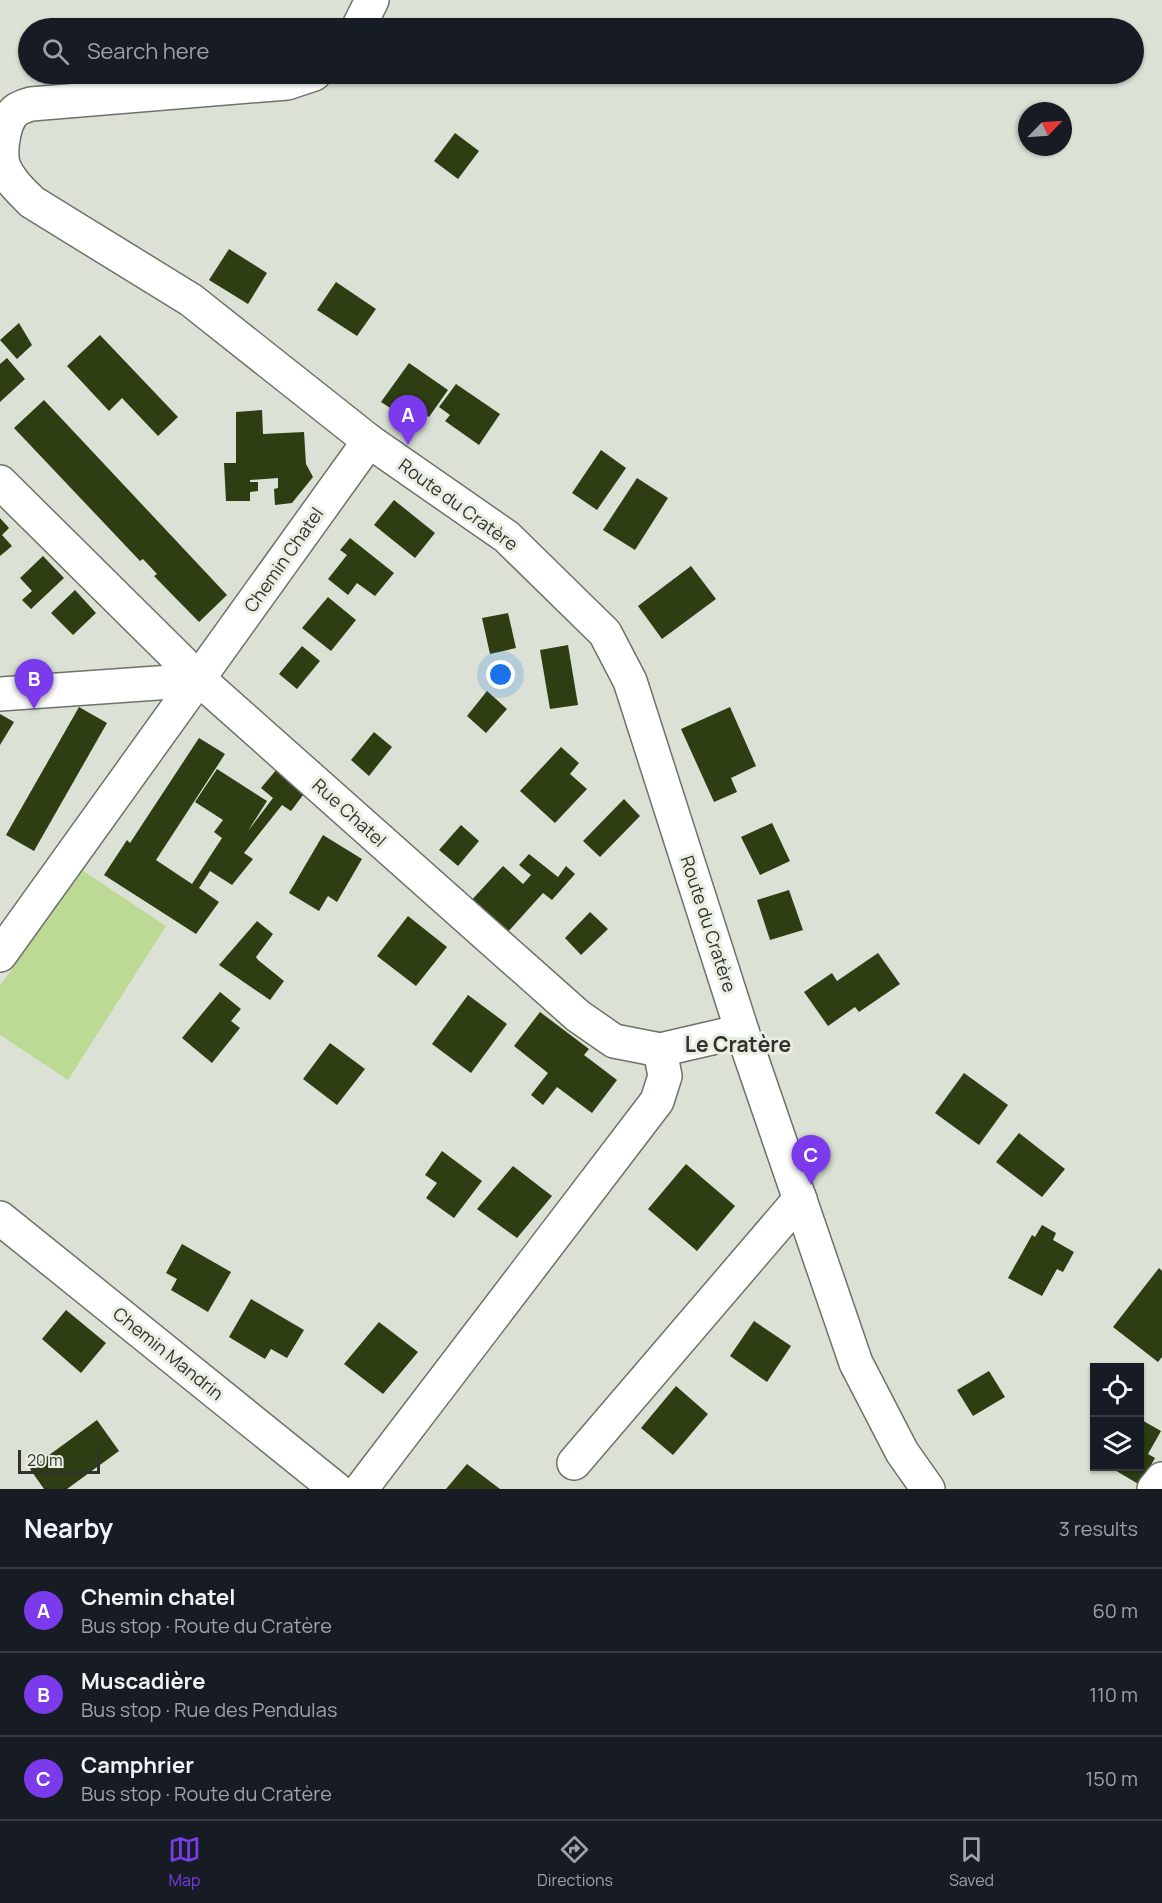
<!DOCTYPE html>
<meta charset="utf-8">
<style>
body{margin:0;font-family:Manrope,sans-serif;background:#242831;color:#f1f3f6}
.controls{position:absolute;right:18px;bottom:18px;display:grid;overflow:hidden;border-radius:0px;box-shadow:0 2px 4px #0004}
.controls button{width:54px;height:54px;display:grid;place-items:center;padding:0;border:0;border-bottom:2px solid #363941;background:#171b24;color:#f1f3f6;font:30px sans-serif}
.compass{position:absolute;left:1018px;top:102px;width:54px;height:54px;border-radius:50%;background:#171b24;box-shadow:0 2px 4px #0004;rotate:65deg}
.scale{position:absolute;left:18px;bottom:15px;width:82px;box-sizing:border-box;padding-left:6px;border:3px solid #30322e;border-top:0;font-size:16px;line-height:21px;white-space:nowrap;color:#30322e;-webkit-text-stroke:4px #e9eee2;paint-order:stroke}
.you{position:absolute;left:501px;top:675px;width:21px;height:21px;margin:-15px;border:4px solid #fff;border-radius:50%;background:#1a73e8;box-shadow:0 0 0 9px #1a73e833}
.badge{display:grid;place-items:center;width:39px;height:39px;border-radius:50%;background:#7c3aed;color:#fff;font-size:20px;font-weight:700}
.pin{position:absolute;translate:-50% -50px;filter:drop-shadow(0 2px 3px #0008)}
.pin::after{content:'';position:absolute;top:32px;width:21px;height:18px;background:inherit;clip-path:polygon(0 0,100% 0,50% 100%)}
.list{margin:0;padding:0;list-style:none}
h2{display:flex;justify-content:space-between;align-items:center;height:78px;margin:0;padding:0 24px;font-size:26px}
h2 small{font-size:20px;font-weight:400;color:#9ea1a6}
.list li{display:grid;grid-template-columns:39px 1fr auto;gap:18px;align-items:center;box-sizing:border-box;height:84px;padding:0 24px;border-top:2px solid #363941}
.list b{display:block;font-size:22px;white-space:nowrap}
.list p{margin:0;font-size:20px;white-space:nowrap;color:#9ea1a6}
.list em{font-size:20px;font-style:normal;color:#9ea1a6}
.icon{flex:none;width:33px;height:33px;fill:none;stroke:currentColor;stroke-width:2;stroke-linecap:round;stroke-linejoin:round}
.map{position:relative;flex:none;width:1162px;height:1489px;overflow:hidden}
.search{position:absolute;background:#171b24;box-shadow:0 2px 4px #0004;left:18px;right:18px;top:18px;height:66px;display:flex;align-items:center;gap:15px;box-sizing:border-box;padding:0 21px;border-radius:33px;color:#9ea1a6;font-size:22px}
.sheet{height:330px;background:#171b24}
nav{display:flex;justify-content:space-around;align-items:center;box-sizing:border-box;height:84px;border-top:2px solid #363941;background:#171b24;font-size:16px;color:#9ea1a6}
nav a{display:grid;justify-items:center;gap:3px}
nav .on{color:#7c3aed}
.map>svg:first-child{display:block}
</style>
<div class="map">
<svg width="1162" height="1489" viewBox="0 0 1162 1489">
<rect width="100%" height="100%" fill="#dbe1d5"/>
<!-- green -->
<path fill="#bdda94" d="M82 870 166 926 68 1080 0 1035V986Z"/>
<!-- building -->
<g fill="#2e3d12">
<path d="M455 133 479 151 458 179 434 161Z"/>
<path d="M229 249 267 273 248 304 209 280Z"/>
<path d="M336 282 376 309 357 336 317 310Z"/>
<path d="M19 323 32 345 17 359 0 340Z"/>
<path d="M100 335 178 417 158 436 122 398 109 411 67 366Z"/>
<path d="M7 358 25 379 0 402V364Z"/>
<path d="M409 363 448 390 429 417 406 401 398 413 381 402Z"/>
<path d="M456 384 500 414 479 445 445 421 450 415 439 407Z"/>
<path d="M44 400 227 595 199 622 154 576 157 574 143 559 140 561 14 428Z"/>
<path d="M262 410 263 434 304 432 306 464 313 477 292 503 275 505 274 489 278 488V478L250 480V482H258V491L250 492V501H226L224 463H236V412Z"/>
<path d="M601 450 626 468 597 510 572 493Z"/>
<path d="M637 478 668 498 635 550 603 530Z"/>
<path d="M394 500 435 533 415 558 374 525Z"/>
<path d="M0 518 9 528 2 535 12 546 0 556Z"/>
<path d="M350 538 394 573 375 596 357 583 348 595 328 579 347 555 340 550Z"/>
<path d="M43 556 64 578 31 609 22 600 32 591 20 578Z"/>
<path d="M691 566 716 599 662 639 638 606Z"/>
<path d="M75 590 96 613 73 635 51 613Z"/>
<path d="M328 597 356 620 331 651 302 628Z"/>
<path d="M508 613 516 648 490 654 482 618Z"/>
<path d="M568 645 578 705 550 709 540 650Z"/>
<path d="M302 646 320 661 297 689 279 674Z"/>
<path d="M487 691 507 709 486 733 467 716Z"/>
<path d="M79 707 107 723 34 851 6 835Z"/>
<path d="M730 707 756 766 731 778 737 792 714 802 681 729Z"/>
<path d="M0 714 14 722 0 745Z"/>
<path d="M374 732 392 747 369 776 351 760Z"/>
<path d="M199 738 225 754 156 860 192 884 222 838 214 832 223 820 195 802 217 769 267 801 248 831 273 798 261 788 277 769 306 791 291 811 282 805 244 853 253 859 232 885 210 871 199 888 219 902 196 934 104 875 127 840 130 843Z"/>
<path d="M561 747 579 763 570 774 587 789 555 823 520 791Z"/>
<path d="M624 799 640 816 600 857 583 841Z"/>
<path d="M772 823 790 861 760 875 741 837Z"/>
<path d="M461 825 479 841 458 866 439 850Z"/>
<path d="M323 835 362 859 337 902 328 896 319 911 289 893Z"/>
<path d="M529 854 558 877 566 866 575 874 552 900 543 893 506 934 469 903 503 866 523 884 531 875 519 865Z"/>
<path d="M789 890 803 930 770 940 757 900Z"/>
<path d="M590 912 608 929 581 955 565 938Z"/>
<path d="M408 916 447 947 416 986 377 956Z"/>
<path d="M257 921 273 934 256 957 258 960 284 981 270 1000 219 965Z"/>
<path d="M878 953 900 984 859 1012 855 1007 828 1026 804 992 832 973 837 981Z"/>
<path d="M220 992 241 1009 231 1021 240 1028 212 1063 182 1038Z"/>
<path d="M468 995 507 1024 471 1073 432 1044Z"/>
<path d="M540 1012 589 1049 584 1055 617 1080 592 1113 557 1087 543 1105 531 1095 548 1073 514 1046Z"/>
<path d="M330 1043 365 1069 337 1105 303 1079Z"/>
<path d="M964 1073 1008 1105 979 1145 935 1113Z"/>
<path d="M1019 1133 1065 1169 1042 1197 996 1162Z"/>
<path d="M442 1151 482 1181 454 1218 426 1198 437 1183 425 1175Z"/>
<path d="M686 1164 735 1206 697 1251 648 1209Z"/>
<path d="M513 1166 552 1196 517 1238 477 1209Z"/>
<path d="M1042 1225 1056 1233 1053 1240 1074 1252 1063 1272 1057 1269 1042 1296 1008 1278 1032 1235 1035 1237Z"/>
<path d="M182 1244 231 1272 208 1312 171 1290 177 1279 166 1273Z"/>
<path d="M1159 1268 1162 1271V1357L1158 1362 1113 1327Z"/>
<path d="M251 1299 304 1330 287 1358 271 1349 265 1359 229 1337Z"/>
<path d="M66 1310 106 1343 81 1373 42 1339Z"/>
<path d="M754 1321 791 1346 767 1382 730 1356Z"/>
<path d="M379 1322 418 1352 383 1394 344 1364Z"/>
<path d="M989 1371 1005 1397 973 1416 957 1390Z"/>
<path d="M676 1386 708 1414 673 1455 641 1428Z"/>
<path d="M1140 1419 1161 1431 1148 1454 1155 1458 1140 1485 1108 1466H1140Z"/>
<path d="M97 1420 119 1451 67 1489H44L30 1469Z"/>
<path d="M467 1464 500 1489H446Z"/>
</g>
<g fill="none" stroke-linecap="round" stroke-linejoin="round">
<!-- minor casing -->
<g stroke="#6e7268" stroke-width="36">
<g id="minor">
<path d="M358 28 372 0"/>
<path d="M0 482 200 680 578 1016 614 1041 660 1050 742 1031"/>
<path d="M0 694 200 680"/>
<path d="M0 955 369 441 191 300 32 202C21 191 9 180 3 165 0 150 3 118 18 109 22 107 27 105 31 104L287 83 314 74"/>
<path d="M0 1218 336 1489"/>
<path d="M574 1463 800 1199"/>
<path d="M361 1489 657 1101 665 1076 660 1050"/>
<path d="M1154 1489 1162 1479"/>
</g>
</g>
<!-- tertiary casing -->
<g stroke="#6e7268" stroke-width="36">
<path id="tertiary" d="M369 441 507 537 605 633 630 681 742 1031 856 1363 902 1452 928 1489"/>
</g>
<!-- minor -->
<use href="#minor" stroke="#fff" stroke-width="33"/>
<!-- tertiary -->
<use href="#tertiary" stroke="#fff" stroke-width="33"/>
</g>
<g text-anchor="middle" stroke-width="6" stroke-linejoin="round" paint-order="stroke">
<!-- street labels -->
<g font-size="18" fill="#30322e" stroke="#e9eee2">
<text transform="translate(458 505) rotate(36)" y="6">Route du Cratère</text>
<text transform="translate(284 560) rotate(-55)" y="6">Chemin Chatel</text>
<text transform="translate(349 813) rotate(42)" y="6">Rue Chatel</text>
<text transform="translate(708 924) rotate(72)" y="6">Route du Cratère</text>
<text transform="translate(168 1354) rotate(39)" y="6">Chemin Mandrin</text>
</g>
<!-- quarter labels -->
<g font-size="21" font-weight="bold" fill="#30322e" stroke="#e9eee2">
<text x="738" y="1052">Le Cratère</text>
</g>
</g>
</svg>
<div class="controls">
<button><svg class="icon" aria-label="locate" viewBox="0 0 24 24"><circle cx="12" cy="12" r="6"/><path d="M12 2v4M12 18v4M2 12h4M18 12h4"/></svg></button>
<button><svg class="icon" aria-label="layers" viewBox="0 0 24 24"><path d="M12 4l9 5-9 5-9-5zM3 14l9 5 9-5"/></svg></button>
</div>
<svg class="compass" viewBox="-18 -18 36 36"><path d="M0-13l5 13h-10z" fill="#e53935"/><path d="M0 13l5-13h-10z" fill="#9ea1a6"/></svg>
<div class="scale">20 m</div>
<div class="you"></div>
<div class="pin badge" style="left:408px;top:445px">A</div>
<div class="pin badge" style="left:34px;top:709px">B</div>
<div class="pin badge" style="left:811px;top:1185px">C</div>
<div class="search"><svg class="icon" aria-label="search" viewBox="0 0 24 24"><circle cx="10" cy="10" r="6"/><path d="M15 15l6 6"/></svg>Search here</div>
</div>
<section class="sheet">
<h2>Nearby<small>3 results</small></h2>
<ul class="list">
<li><span class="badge">A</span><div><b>Chemin chatel</b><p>Bus stop · Route du Cratère</p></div><em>60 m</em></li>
<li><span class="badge">B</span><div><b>Muscadière</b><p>Bus stop · Rue des Pendulas</p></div><em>110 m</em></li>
<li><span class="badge">C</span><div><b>Camphrier</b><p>Bus stop · Route du Cratère</p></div><em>150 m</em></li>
</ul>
</section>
<nav>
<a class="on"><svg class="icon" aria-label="map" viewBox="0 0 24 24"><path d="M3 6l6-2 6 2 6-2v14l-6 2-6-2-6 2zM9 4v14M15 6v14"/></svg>Map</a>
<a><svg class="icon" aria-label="directions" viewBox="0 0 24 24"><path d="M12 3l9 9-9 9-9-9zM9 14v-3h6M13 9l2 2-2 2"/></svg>Directions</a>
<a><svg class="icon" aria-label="saved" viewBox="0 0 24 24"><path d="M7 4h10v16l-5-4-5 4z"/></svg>Saved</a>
</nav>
